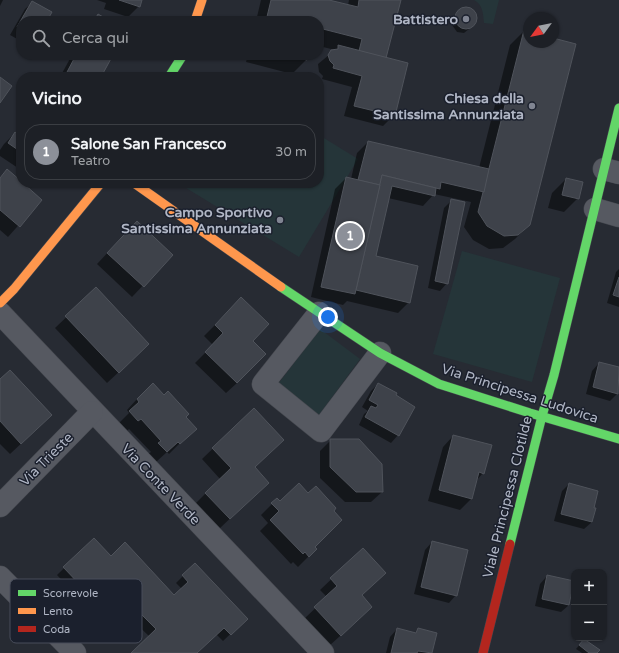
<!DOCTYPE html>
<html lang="it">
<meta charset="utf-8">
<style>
body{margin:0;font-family:"Varela Round",sans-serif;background:#25282e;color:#f1f3f6}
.controls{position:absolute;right:12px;bottom:12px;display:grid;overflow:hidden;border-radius:8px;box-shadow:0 1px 3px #0004}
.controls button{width:36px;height:36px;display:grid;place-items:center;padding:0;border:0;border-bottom:1px solid #3b3e43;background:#1d2026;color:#f1f3f6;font:20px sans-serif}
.compass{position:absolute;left:523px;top:12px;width:36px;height:36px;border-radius:50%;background:#1d2026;box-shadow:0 1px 3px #0004;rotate:237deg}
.you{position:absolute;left:328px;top:317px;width:14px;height:14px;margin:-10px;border:3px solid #fff;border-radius:50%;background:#1a73e8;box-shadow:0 0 0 6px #1a73e833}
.badge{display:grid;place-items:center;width:26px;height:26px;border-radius:50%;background:#8c9099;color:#fff;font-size:13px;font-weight:700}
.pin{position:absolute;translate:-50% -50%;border:2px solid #fff;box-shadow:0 1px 4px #0006}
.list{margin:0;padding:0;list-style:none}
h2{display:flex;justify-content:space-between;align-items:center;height:52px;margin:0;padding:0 16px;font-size:17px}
h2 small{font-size:13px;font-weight:400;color:#a0a3a7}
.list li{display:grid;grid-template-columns:26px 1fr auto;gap:12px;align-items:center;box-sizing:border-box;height:56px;margin:0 8px 8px;padding:0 8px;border:1px solid #3b3e43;border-radius:16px}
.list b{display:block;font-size:15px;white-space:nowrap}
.list p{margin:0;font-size:13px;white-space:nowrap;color:#a0a3a7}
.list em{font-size:13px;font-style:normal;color:#a0a3a7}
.icon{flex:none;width:22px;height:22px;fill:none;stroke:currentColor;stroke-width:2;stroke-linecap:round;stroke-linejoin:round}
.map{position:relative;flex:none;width:619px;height:653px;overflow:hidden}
.search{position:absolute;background:#1d2026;box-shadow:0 1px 3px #0004;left:16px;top:16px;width:308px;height:44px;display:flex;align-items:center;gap:10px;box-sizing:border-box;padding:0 14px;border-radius:16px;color:#a0a3a7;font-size:15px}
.panel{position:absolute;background:#1d2026;box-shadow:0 1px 3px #0004;left:16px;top:72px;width:308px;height:116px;border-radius:16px}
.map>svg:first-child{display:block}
</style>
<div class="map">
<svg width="619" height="653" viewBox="0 0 619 653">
<rect width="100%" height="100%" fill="#272b33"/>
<!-- green -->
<g fill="#253539">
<path d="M474 0H499L493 24 484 23C483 13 483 5 474 0Z"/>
<path d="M319 135 358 159 299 257 178 183H319Z"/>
<path d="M462 251 560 278 532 382 433 354Z"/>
<path d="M320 329 360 359 319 415 278 384Z"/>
</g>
<!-- shadow -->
<g fill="#0007">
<path d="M0 0H3L0 6Z"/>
<path d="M97 0H141L139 6 128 17 104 9 106 3Z"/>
<path d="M261 0H325L348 5 349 0H400L386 57 394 115 383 126 344 116 352 87 322 79 323 76 319 72 318 64 335 50 319 46V21H256Z"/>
<path d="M33 2 46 21H21V41L10 35 25 9Z"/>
<path d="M466 8 472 10 476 17 475 24 464 33 457 32 452 25 453 18 463 9Z"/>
<path d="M524 31 529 33V42H553V39L575 44 529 225 515 239 503 248 489 249 473 240 464 227 471 202 434 194 423 206 388 198 374 257 409 302 398 313 347 301 343 305 311 297 335 189 346 178 351 179 357 153 368 142 479 168 510 45Z"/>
<path d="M72 55H112L100 77H60Z"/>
<path d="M248 55H307L306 60 292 74 246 62Z"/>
<path d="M21 131V170L0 156V150L4 144 15 133 18 135Z"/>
<path d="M7 171 41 200 8 237 0 230V178Z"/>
<path d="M566 179 578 198 564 212 548 208 552 193Z"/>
<path d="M451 201 447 283 440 291 428 288 444 208Z"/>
<path d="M126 233 172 255 132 297 97 264Z"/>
<path d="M619 269V307L607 303 616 272Z"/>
<path d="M96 289 137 355 107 383 55 328Z"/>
<path d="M241 299 251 341 237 383 226 393 195 363 213 345 204 336Z"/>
<path d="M599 363 619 368V387L617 394 610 401 586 394 592 371Z"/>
<path d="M0 380 40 426 10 454 0 444Z"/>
<path d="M378 384 398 435 391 443 359 425 364 414 368 411 362 407 371 391Z"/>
<path d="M164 397 185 417 184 439 169 454 167 452 156 462 148 454 151 452 129 429 127 431 119 423 129 413 127 410 137 399Z"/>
<path d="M254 409V468L257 493 219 529 195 504 220 479 202 459Z"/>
<path d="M453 436 483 473 476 481 471 499 460 510 428 501 443 447Z"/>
<path d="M331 440 382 492 371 502H345L320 478V451Z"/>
<path d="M569 484 592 522 584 529 554 521 562 491Z"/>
<path d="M277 499 316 549 298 567 293 562 291 564 260 531 268 523 261 515Z"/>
<path d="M94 539 111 557 174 596 182 589 176 583 195 564 246 619 223 641 216 634 196 653H133L150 637 131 619 114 635 57 575Z"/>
<path d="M432 542 456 595 449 603 414 594 425 550Z"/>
<path d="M363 549 360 618 329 646 304 619 327 597 320 590Z"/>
<path d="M547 576 574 582 569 605 561 612 535 606 540 584Z"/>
<path d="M397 629 414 634 418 629 436 634 431 653H386L390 637Z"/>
<path d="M581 643 596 653H582L576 649Z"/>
</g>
<!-- building -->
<g fill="#3e424a" stroke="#4f535b">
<path d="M119 0H142L140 7Z"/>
<path d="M271 0H329L358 7 359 0H401L386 58 359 51 362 39 319 28V21H266Z"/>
<path d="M32 1 52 12 47 21H21V30L17 27Z"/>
<circle cx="466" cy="18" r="11"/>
<path d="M98 14 110 21H94Z"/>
<path d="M524 30 529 32V42H553V38L576 44 530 225 518 235 504 236 487 226 478 212Z"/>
<path d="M338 45 408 63 395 116 354 106 362 76 333 68 334 65 330 61 328 55 331 50 338 49Z"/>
<path d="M76 55H113L101 77H72L66 74Z"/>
<path d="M285 55H308L307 60Z"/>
<path d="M0 77 12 86 0 103Z"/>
<path d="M15 132 20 136 21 135V152L8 143Z"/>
<path d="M368 141 489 169 484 192 441 182 440 189 382 175 380 185 358 180Z"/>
<path d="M7 169 21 181V183H23L42 200 20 227 0 210V178Z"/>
<path d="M382 175 436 188 435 196 392 186 376 256 418 266 410 303 356 290Z"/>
<path d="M346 177 380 185 355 294 321 287Z"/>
<path d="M566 178 583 182 579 199 562 195Z"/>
<path d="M451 199 465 202 448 284 435 281Z"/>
<path d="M137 221 173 255 144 287 107 253Z"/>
<path d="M619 277V297L613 295Z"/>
<path d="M96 287 149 344 119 373 65 316Z"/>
<path d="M241 297 269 324 253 341 266 354 237 383 205 352 223 333 215 325Z"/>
<path d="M599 362 619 367 618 394 593 387Z"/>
<path d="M10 370 52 415 21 444 0 421V379Z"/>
<path d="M153 383 164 395 168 391 189 414 186 417 197 429 180 444 178 442 167 452 158 443 161 441 141 419 138 421 129 411 139 402 137 399Z"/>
<path d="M378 383 397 393 396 395 415 407 399 436 365 417 371 406 376 408 378 405 369 400Z"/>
<path d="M254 408 284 440 255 467 269 483 230 519 205 493 231 468 212 448Z"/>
<path d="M453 435 492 445 484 474 479 472 472 499 439 490Z"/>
<path d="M330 439H359L382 464 383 492H356L330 467Z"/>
<path d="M299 483 308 493 316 486 336 508 334 511 342 520 315 547 317 549 309 557 305 552 303 554 270 520 279 511 271 503 277 498 280 501Z"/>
<path d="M569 483 598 491 594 508H596L592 522 561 514Z"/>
<path d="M94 538 111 556 125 542 174 595 188 582 182 575 195 563 248 619 231 635 224 628 197 653H131L156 629 139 612 122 629 63 567Z"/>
<path d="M432 541 468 550 457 596 421 587Z"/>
<path d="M363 548 386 573 362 595 372 607 341 636 314 607 337 586 330 578Z"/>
<path d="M547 575 574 581 569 605 542 599Z"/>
<path d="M397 628 416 633 418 628 437 633 432 653 418 651 417 653H391Z"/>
<path d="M584 639 600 650 597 653H589L579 645Z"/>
</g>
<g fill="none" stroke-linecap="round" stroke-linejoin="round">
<!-- street casing -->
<g stroke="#44474e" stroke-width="23">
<g id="street">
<path d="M604 169 619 173"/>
<path d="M595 209 619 216"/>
<path d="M0 313 323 653"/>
<path d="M319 313 263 384 321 431 380 353"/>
<path d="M0 506 92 412"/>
<path d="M0 577 75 653"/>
</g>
</g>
<!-- fast casing -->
<g stroke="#44474e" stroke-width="10">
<g id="fast">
<path d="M169 77 183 55"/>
<path d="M281 287 380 353 439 384 530 413 619 439"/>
<path d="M510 544 542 416 554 375 619 108"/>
</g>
</g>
<!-- slow casing -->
<g stroke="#44474e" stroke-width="10">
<g id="slow">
<path d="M195 21 202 0"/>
<path d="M134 183 281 287"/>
<path d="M0 303 14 289 101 183"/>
</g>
</g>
<!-- jam casing -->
<g stroke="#44474e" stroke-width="10">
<path id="jam" d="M483 653 510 544"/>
</g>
<!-- street -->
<use href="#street" stroke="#565961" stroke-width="22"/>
<!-- fast -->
<use href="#fast" stroke="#63d668" stroke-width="9"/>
<!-- slow -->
<use href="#slow" stroke="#ff974d" stroke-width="9"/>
<!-- jam -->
<use href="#jam" stroke="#b3261e" stroke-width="9"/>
</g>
<!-- markers -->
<g fill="#808592" stroke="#1b202d" stroke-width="1.5">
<circle cx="466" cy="19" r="4"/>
<circle cx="532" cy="106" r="4"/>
<circle cx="280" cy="220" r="4"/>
</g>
<g text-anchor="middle" stroke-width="3" stroke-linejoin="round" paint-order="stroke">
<!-- poi labels -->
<g font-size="14" font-weight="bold" fill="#b0b6c5" stroke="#1b202d" text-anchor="end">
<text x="458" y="24">Battistero</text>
<text x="524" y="103">Chiesa della<tspan x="524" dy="16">Santissima Annunziata</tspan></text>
<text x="272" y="217">Campo Sportivo<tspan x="272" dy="16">Santissima Annunziata</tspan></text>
</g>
<!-- street labels -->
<g font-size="14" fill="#b0b6c5" stroke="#1b202d">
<text transform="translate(520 393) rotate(18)" y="5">Via Principessa Ludovica</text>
<text transform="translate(46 459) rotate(-45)" y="5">Via Trieste</text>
<text transform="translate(161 484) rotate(46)" y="5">Via Conte Verde</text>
<text transform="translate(507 497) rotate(-76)" y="5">Viale Principessa Clotilde</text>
</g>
</g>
<!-- legend -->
<rect x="10" y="579" width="132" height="64" rx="6" fill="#1b202d" stroke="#484d5b" stroke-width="1"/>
<rect x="18" y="590" width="18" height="6" fill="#63d668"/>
<rect x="18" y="608" width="18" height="6" fill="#ff974d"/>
<rect x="18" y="626" width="18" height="6" fill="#b3261e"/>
<g font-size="11" fill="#b0b6c5">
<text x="43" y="597">Scorrevole</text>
<text x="43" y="615">Lento</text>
<text x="43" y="633">Coda</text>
</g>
</svg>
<div class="controls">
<button>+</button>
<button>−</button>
</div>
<svg class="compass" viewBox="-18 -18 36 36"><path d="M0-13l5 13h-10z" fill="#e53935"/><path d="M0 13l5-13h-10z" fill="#a0a3a7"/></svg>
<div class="you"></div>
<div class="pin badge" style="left:350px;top:236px">1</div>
<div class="search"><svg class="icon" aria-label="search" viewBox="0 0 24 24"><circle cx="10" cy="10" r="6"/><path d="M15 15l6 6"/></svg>Cerca qui</div>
<section class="panel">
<h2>Vicino<small></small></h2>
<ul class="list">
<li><span class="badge">1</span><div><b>Salone San Francesco</b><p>Teatro</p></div><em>30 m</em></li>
</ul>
</section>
</div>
